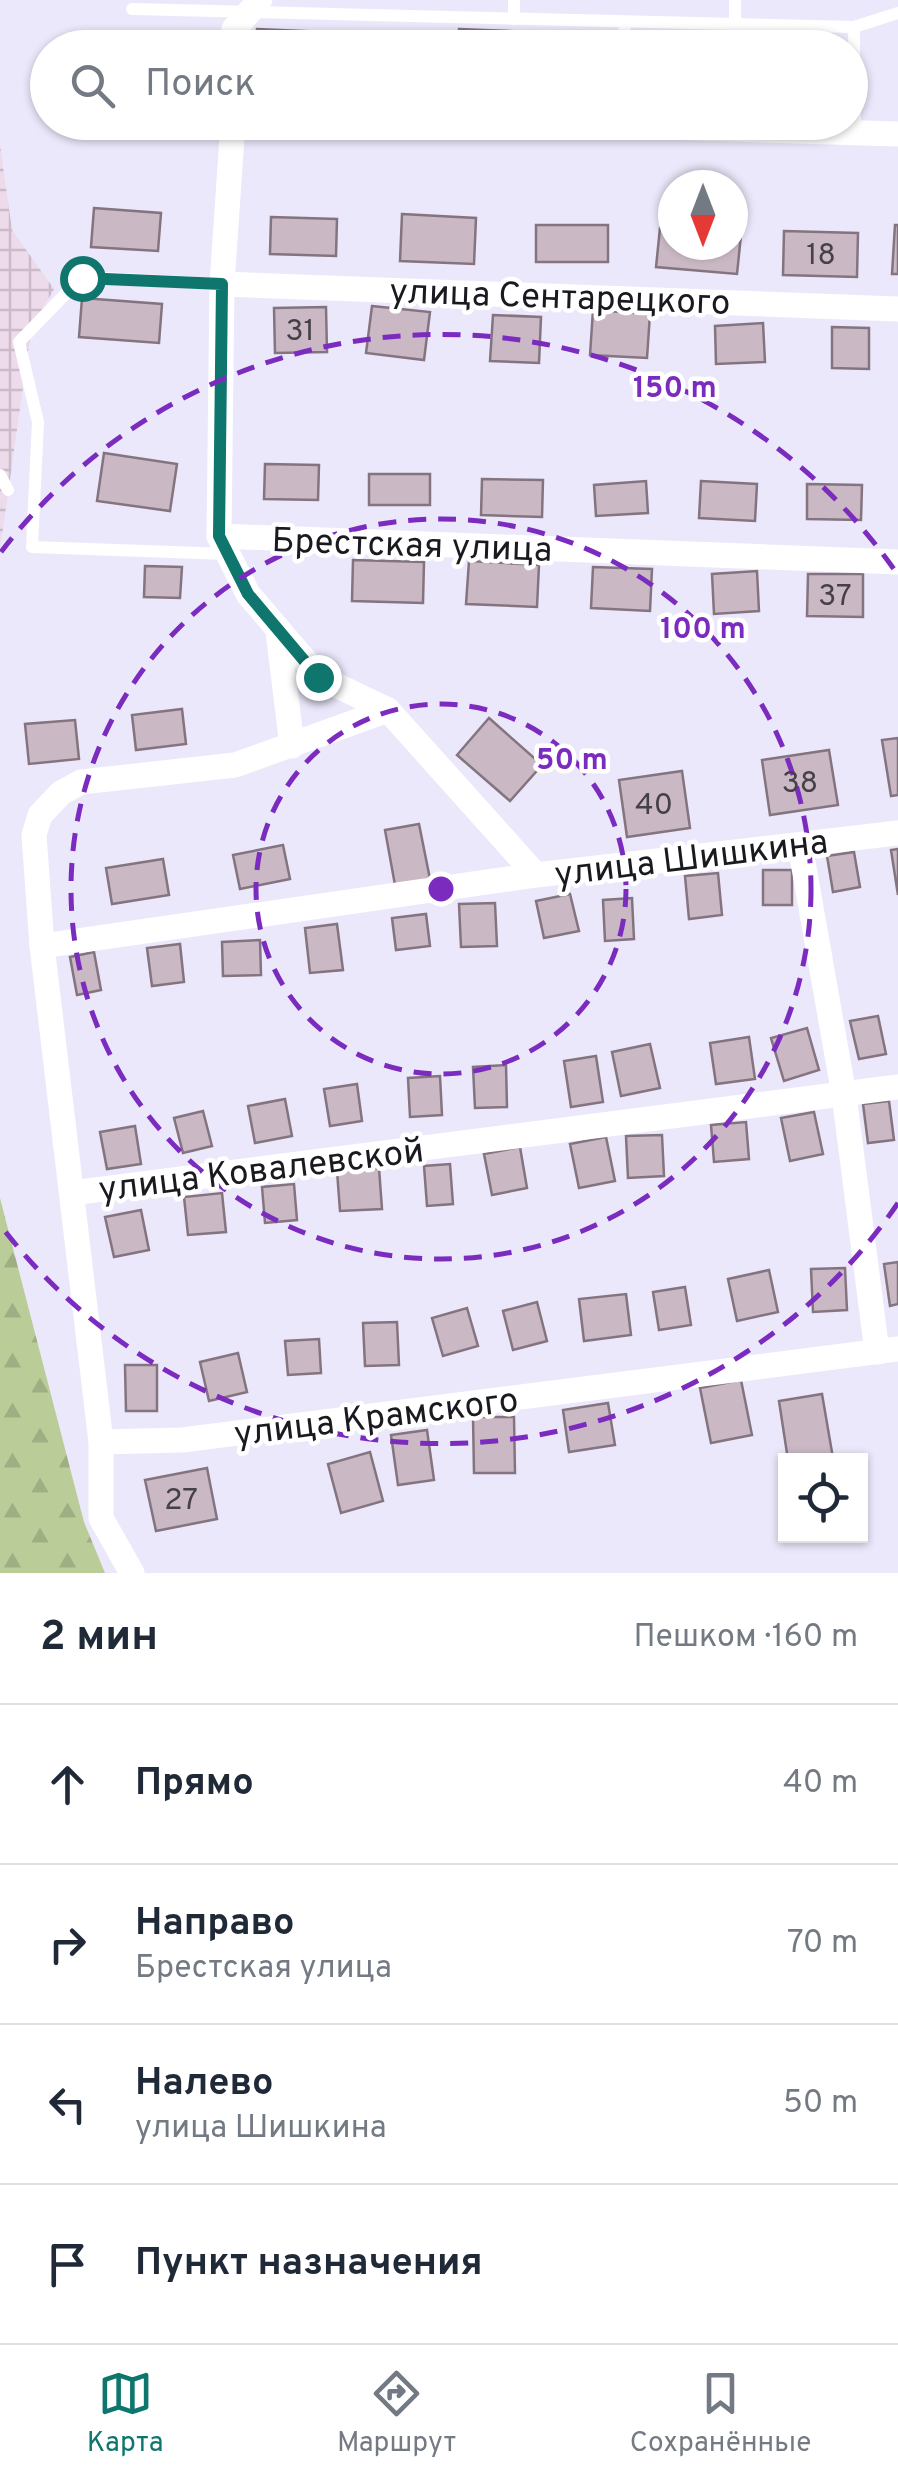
<!DOCTYPE html>
<html lang="ru">
<meta charset="utf-8">
<style>
body{margin:0;font-family:Overpass,sans-serif;background:#f2f2f3;color:#1f2937}
.controls{position:absolute;right:30px;bottom:30px;display:grid;overflow:hidden;border-radius:0px;box-shadow:0 2px 8px #0004}
.controls button{width:90px;height:90px;display:grid;place-items:center;padding:0;border:0;border-bottom:2px solid #e0e1e3;background:#fff;color:#1f2937;font:50px sans-serif}
.compass{position:absolute;left:658px;top:170px;width:90px;height:90px;border-radius:50%;background:#fff;box-shadow:0 2px 8px #0004;rotate:180deg}
.stop{position:absolute;width:30px;height:30px;margin:-22px;border:8px solid #0f766e;border-radius:50%;background:#fff}
.stop.end{background:#0f766e;border-color:#fff;box-shadow:0 2px 10px #0008}
.list{margin:0;padding:0;list-style:none}
h2{display:flex;justify-content:space-between;align-items:center;height:130px;margin:0;padding:0 40px;font-size:42px}
h2 small{font-size:32px;font-weight:400;color:#747a83}
.list li{display:grid;grid-template-columns:65px 1fr auto;gap:30px;align-items:center;box-sizing:border-box;height:160px;padding:0 40px;border-top:2px solid #e0e1e3}
.list b{display:block;font-size:38px;white-space:nowrap}
.list p{margin:0;font-size:32px;white-space:nowrap;color:#747a83}
.list em{font-size:32px;font-style:normal;color:#747a83}
.icon{flex:none;width:55px;height:55px;fill:none;stroke:currentColor;stroke-width:2;stroke-linecap:round;stroke-linejoin:round}
.map{position:relative;flex:none;width:898px;height:1573px;overflow:hidden}
.search{position:absolute;background:#fff;box-shadow:0 2px 8px #0004;left:30px;right:30px;top:30px;height:110px;display:flex;align-items:center;gap:25px;box-sizing:border-box;padding:0 35px;border-radius:55px;color:#747a83;font-size:38px}
.sheet{height:770px;background:#fff}
nav{display:flex;justify-content:space-around;align-items:center;box-sizing:border-box;height:140px;border-top:2px solid #e0e1e3;background:#fff;font-size:28px;color:#747a83}
nav a{display:grid;justify-items:center;gap:5px}
nav .on{color:#0f766e}
.map>svg:first-child{display:block}
</style>
<div class="map">
<svg width="898" height="1573" viewBox="0 0 898 1573">
<defs>
<pattern id="industrial-grid" width="8" height="8" patternUnits="userSpaceOnUse" patternTransform="scale(2.5)"><rect width="8" height="8" fill="#eddbeb"/><path d="M0 4h8M4 0v8" fill="none" stroke="#cbbbc9"/></pattern>
<pattern id="forest-firs" width="22" height="20" patternUnits="userSpaceOnUse" patternTransform="scale(2.5)"><rect width="22" height="20" fill="#bacd98"/><path d="M5 1l3.5 6h-7zM16 11l3.5 6h-7z" fill="#9faf83"/></pattern>
</defs>
<rect width="100%" height="100%" fill="#ebe8fb"/>
<!-- industrial -->
<path fill="url(#industrial-grid)" d="M0 145 12 230 54 289 31 330 0 550Z"/>
<!-- forest -->
<path fill="url(#forest-firs)" d="M0 1198 84 1522 105 1573H0Z"/>
<!-- building -->
<g fill="#cab9c5" stroke="#84747f" stroke-width="2.5">
<path d="M257 29 372 34 371 48H257Z"/>
<path d="M459 29 581 34V48H459Z"/>
<path d="M693 41 823 47V48H693Z"/>
<path d="M94 208 161 213 158 251 91 247Z"/>
<path d="M402 214 476 218 474 264 400 261Z"/>
<path d="M271 217 337 219 336 256 270 254Z"/>
<rect x="536" y="225" width="72" height="37"/>
<path d="M895 225H898V274H892Z"/>
<path d="M660 228 673 229V245H733V234L741 235 737 274 656 267Z"/>
<path d="M784 231 858 233 857 277 783 275Z"/>
<path d="M82 298 162 304 159 343 79 337Z"/>
<path d="M372 306 430 312 424 360 366 353Z"/>
<path d="M326 307 327 352 275 353 274 308Z"/>
<path d="M593 310 650 314 647 358 590 355Z"/>
<path d="M493 315 541 317 539 363 490 361Z"/>
<path d="M763 323 765 362 716 364 715 326Z"/>
<path d="M832 327 869 328V369L832 368Z"/>
<path d="M104 453 177 464 170 511 97 501Z"/>
<path d="M265 464 319 465 318 500 264 499Z"/>
<rect x="369" y="474" width="61" height="31"/>
<path d="M482 479 543 480 542 517 481 515Z"/>
<path d="M646 481 648 513 596 516 594 485Z"/>
<path d="M701 481 757 484 755 521 699 518Z"/>
<path d="M807 484 862 485 861 520 807 519Z"/>
<path d="M353 560 424 562 423 603 352 601Z"/>
<path d="M469 561 539 565 537 607 466 604Z"/>
<path d="M145 566 182 567 180 598 144 597Z"/>
<path d="M593 567 652 569 650 611 591 608Z"/>
<path d="M757 571 759 611 714 614 712 574Z"/>
<path d="M808 574H863V617L807 616Z"/>
<path d="M182 709 186 744 136 750 132 715Z"/>
<path d="M489 718 542 765 510 801 457 755Z"/>
<path d="M75 720 79 759 29 764 25 724Z"/>
<path d="M898 738V795L891 796 882 740Z"/>
<path d="M829 750 838 805 770 815 762 760Z"/>
<path d="M682 771 690 828 627 837 619 780Z"/>
<path d="M419 824 430 879 395 885 385 830Z"/>
<path d="M283 845 290 879 240 889 233 855Z"/>
<path d="M898 849V895L891 850Z"/>
<path d="M854 852 860 887 833 892 827 856Z"/>
<path d="M163 859 169 895 112 904 106 868Z"/>
<rect x="763" y="870" width="29" height="35"/>
<path d="M718 873 722 915 689 919 685 876Z"/>
<path d="M570 894 579 931 544 938 536 901Z"/>
<path d="M632 898 634 939 605 941 603 900Z"/>
<path d="M495 903 497 946 461 947 459 904Z"/>
<path d="M426 914 430 946 396 950 392 918Z"/>
<path d="M337 924 343 970 310 973 305 928Z"/>
<path d="M260 940 261 975 223 976 222 942Z"/>
<path d="M180 944 184 982 152 986 147 948Z"/>
<path d="M94 952 101 990 77 995 70 957Z"/>
<path d="M878 1016 886 1054 859 1059 850 1021Z"/>
<path d="M807 1028 819 1070 784 1081 771 1038Z"/>
<path d="M749 1037 755 1079 716 1084 710 1043Z"/>
<path d="M650 1044 660 1088 621 1096 612 1052Z"/>
<path d="M596 1056 603 1102 571 1107 564 1061Z"/>
<path d="M506 1065 507 1107 475 1108 473 1067Z"/>
<path d="M440 1076 442 1115 410 1117 408 1078Z"/>
<path d="M357 1084 362 1121 330 1126 324 1089Z"/>
<path d="M285 1099 292 1136 255 1143 248 1106Z"/>
<path d="M889 1101 894 1140 868 1143 863 1104Z"/>
<path d="M203 1111 212 1146 183 1153 174 1118Z"/>
<path d="M814 1112 823 1154 790 1161 781 1118Z"/>
<path d="M746 1122 749 1159 714 1162 711 1125Z"/>
<path d="M135 1126 141 1164 107 1169 100 1132Z"/>
<path d="M662 1135 664 1176 628 1178 626 1136Z"/>
<path d="M606 1137 615 1181 579 1188 570 1144Z"/>
<path d="M520 1147 527 1188 492 1195 484 1154Z"/>
<path d="M450 1164 453 1204 427 1206 424 1166Z"/>
<path d="M379 1168 382 1209 340 1211 337 1171Z"/>
<path d="M294 1184 297 1220 265 1223 262 1187Z"/>
<path d="M222 1193 226 1232 188 1235 184 1197Z"/>
<path d="M141 1210 149 1250 114 1257 105 1217Z"/>
<path d="M898 1262V1304L890 1306 884 1264Z"/>
<path d="M845 1268 847 1310 813 1312 811 1269Z"/>
<path d="M769 1270 778 1312 737 1321 728 1279Z"/>
<path d="M685 1287 691 1325 659 1330 653 1292Z"/>
<path d="M626 1294 631 1335 584 1341 579 1299Z"/>
<path d="M537 1302 547 1341 513 1350 503 1311Z"/>
<path d="M467 1308 478 1346 443 1356 432 1318Z"/>
<path d="M397 1322 399 1365 365 1366 363 1323Z"/>
<path d="M319 1339 321 1373 288 1375 285 1341Z"/>
<path d="M238 1353 247 1392 209 1401 200 1362Z"/>
<path d="M125 1365H157V1411H126Z"/>
<path d="M741 1380 752 1435 711 1443 700 1388Z"/>
<path d="M822 1394 833 1458 788 1460 779 1401Z"/>
<path d="M608 1403 615 1445 569 1452 563 1410Z"/>
<path d="M473 1417H514L515 1473H474Z"/>
<path d="M427 1430 434 1480 398 1485 391 1435Z"/>
<path d="M370 1452 383 1501 341 1513 328 1464Z"/>
<path d="M207 1468 217 1519 156 1531 145 1480Z"/>
</g>
<g fill="none" stroke-linecap="round" stroke-linejoin="round">
<!-- service -->
<g stroke="#fff" stroke-width="12">
<path d="M514 0V19"/>
<path d="M132 9 854 27 898 13"/>
<path d="M735 24V0"/>
<path d="M854 27 855 133"/>
<path d="M624 48 625 22"/>
<path d="M222 284 82 277 19 342 38 422 32 547 228 554"/>
<path d="M0 475 8 490"/>
</g>
<!-- minor -->
<g stroke="#fff" stroke-width="25">
<path d="M234 48V29L260 0"/>
<path d="M233 122 222 284 219 536 898 562"/>
<path d="M488 122 898 134"/>
<path d="M222 284 898 309"/>
<path d="M219 536 248 594 319 677 388 710 536 875 898 833"/>
<path d="M278 632 292 746"/>
<path d="M800 845 844 1095 877 1352"/>
<path d="M42 946 536 875"/>
<path d="M72 1193 898 1087"/>
<path d="M101 1442 182 1440 898 1349"/>
<path d="M132 1573 101 1518V1442L42 946 34 835 40 815 61 793 81 782 235 765 388 710"/>
</g>
</g>
<g fill="none" stroke-linecap="round" stroke-linejoin="round">
<!-- route -->
<path stroke="#0f766e" stroke-width="12" d="M82 278 222 284 219 536 248 594 318 677"/>
</g>
<!-- distance rings -->
<g fill="none" stroke="#7b2cbf" stroke-width="5" stroke-dasharray="18 12">
<circle cx="441" cy="889" r="185"/>
<circle cx="441" cy="889" r="370"/>
<path d="M898 1203A554 554 0 0 1 1 1226M1 552A554 554 0 0 1 898 575"/>
</g>
<g text-anchor="middle" stroke-width="9" stroke-linejoin="round" paint-order="stroke">
<!-- number labels -->
<g font-size="30" fill="#464148">
<text x="821" y="264">18</text>
<text x="300" y="340">31</text>
<text x="835" y="605">37</text>
<text x="800" y="792">38</text>
<text x="654" y="814">40</text>
<text x="181" y="1509">27</text>
</g>
<!-- street labels -->
<g font-size="35" fill="#1a191f" stroke="#fff">
<text transform="translate(560 296) rotate(2)" y="12">улица Сентарецкого</text>
<text transform="translate(412 544) rotate(2)" y="12">Брестская улица</text>
<text transform="translate(691 857) rotate(-7)" y="12">улица Шишкина</text>
<text transform="translate(261 1169) rotate(-7)" y="12">улица Ковалевской</text>
<text transform="translate(376 1416) rotate(-7)" y="12">улица Крамского</text>
</g>
</g>
<circle cx="441" cy="889" r="15" fill="#7b2cbf" stroke="#fff" stroke-width="5"/>
<g font-size="30" text-anchor="middle" font-weight="bold" fill="#7b2cbf" stroke="#fff" stroke-width="9" stroke-linejoin="round" paint-order="stroke">
<text x="675" y="397">150 m</text>
<text x="703" y="638">100 m</text>
<text x="572" y="769">50 m</text>
</g>
</svg>
<div class="controls">
<button><svg class="icon" aria-label="locate" viewBox="0 0 24 24"><circle cx="12" cy="12" r="6"/><path d="M12 2v4M12 18v4M2 12h4M18 12h4"/></svg></button>
</div>
<svg class="compass" viewBox="-18 -18 36 36"><path d="M0-13l5 13h-10z" fill="#e53935"/><path d="M0 13l5-13h-10z" fill="#747a83"/></svg>
<div class="stop" style="left:82px;top:278px"></div>
<div class="stop end" style="left:318px;top:677px"></div>
<div class="search"><svg class="icon" aria-label="search" viewBox="0 0 24 24"><circle cx="10" cy="10" r="6"/><path d="M15 15l6 6"/></svg>Поиск</div>
</div>
<section class="sheet">
<h2>2 мин<small>Пешком · 160 m</small></h2>
<ul class="list">
<li><svg class="icon" aria-label="ahead" viewBox="0 0 24 24"><path d="M12 20V5M6 11l6-6 6 6"/></svg><div><b>Прямо</b></div><em>40 m</em></li>
<li><svg class="icon" aria-label="right" viewBox="0 0 24 24"><path d="M7 20v-9h11M14 6l5 5-5 5"/></svg><div><b>Направо</b><p>Брестская улица</p></div><em>70 m</em></li>
<li><svg class="icon" aria-label="left" viewBox="0 0 24 24"><path d="M17 20v-9H6M10 6l-5 5 5 5"/></svg><div><b>Налево</b><p>улица Шишкина</p></div><em>50 m</em></li>
<li><svg class="icon" aria-label="arrive" viewBox="0 0 24 24"><path d="M6 21V4h12l-3 4 3 4H6"/></svg><div><b>Пункт назначения</b></div></li>
</ul>
</section>
<nav>
<a class="on"><svg class="icon" aria-label="map" viewBox="0 0 24 24"><path d="M3 6l6-2 6 2 6-2v14l-6 2-6-2-6 2zM9 4v14M15 6v14"/></svg>Карта</a>
<a><svg class="icon" aria-label="directions" viewBox="0 0 24 24"><path d="M12 3l9 9-9 9-9-9zM9 14v-3h6M13 9l2 2-2 2"/></svg>Маршрут</a>
<a><svg class="icon" aria-label="saved" viewBox="0 0 24 24"><path d="M7 4h10v16l-5-4-5 4z"/></svg>Сохранённые</a>
</nav>
